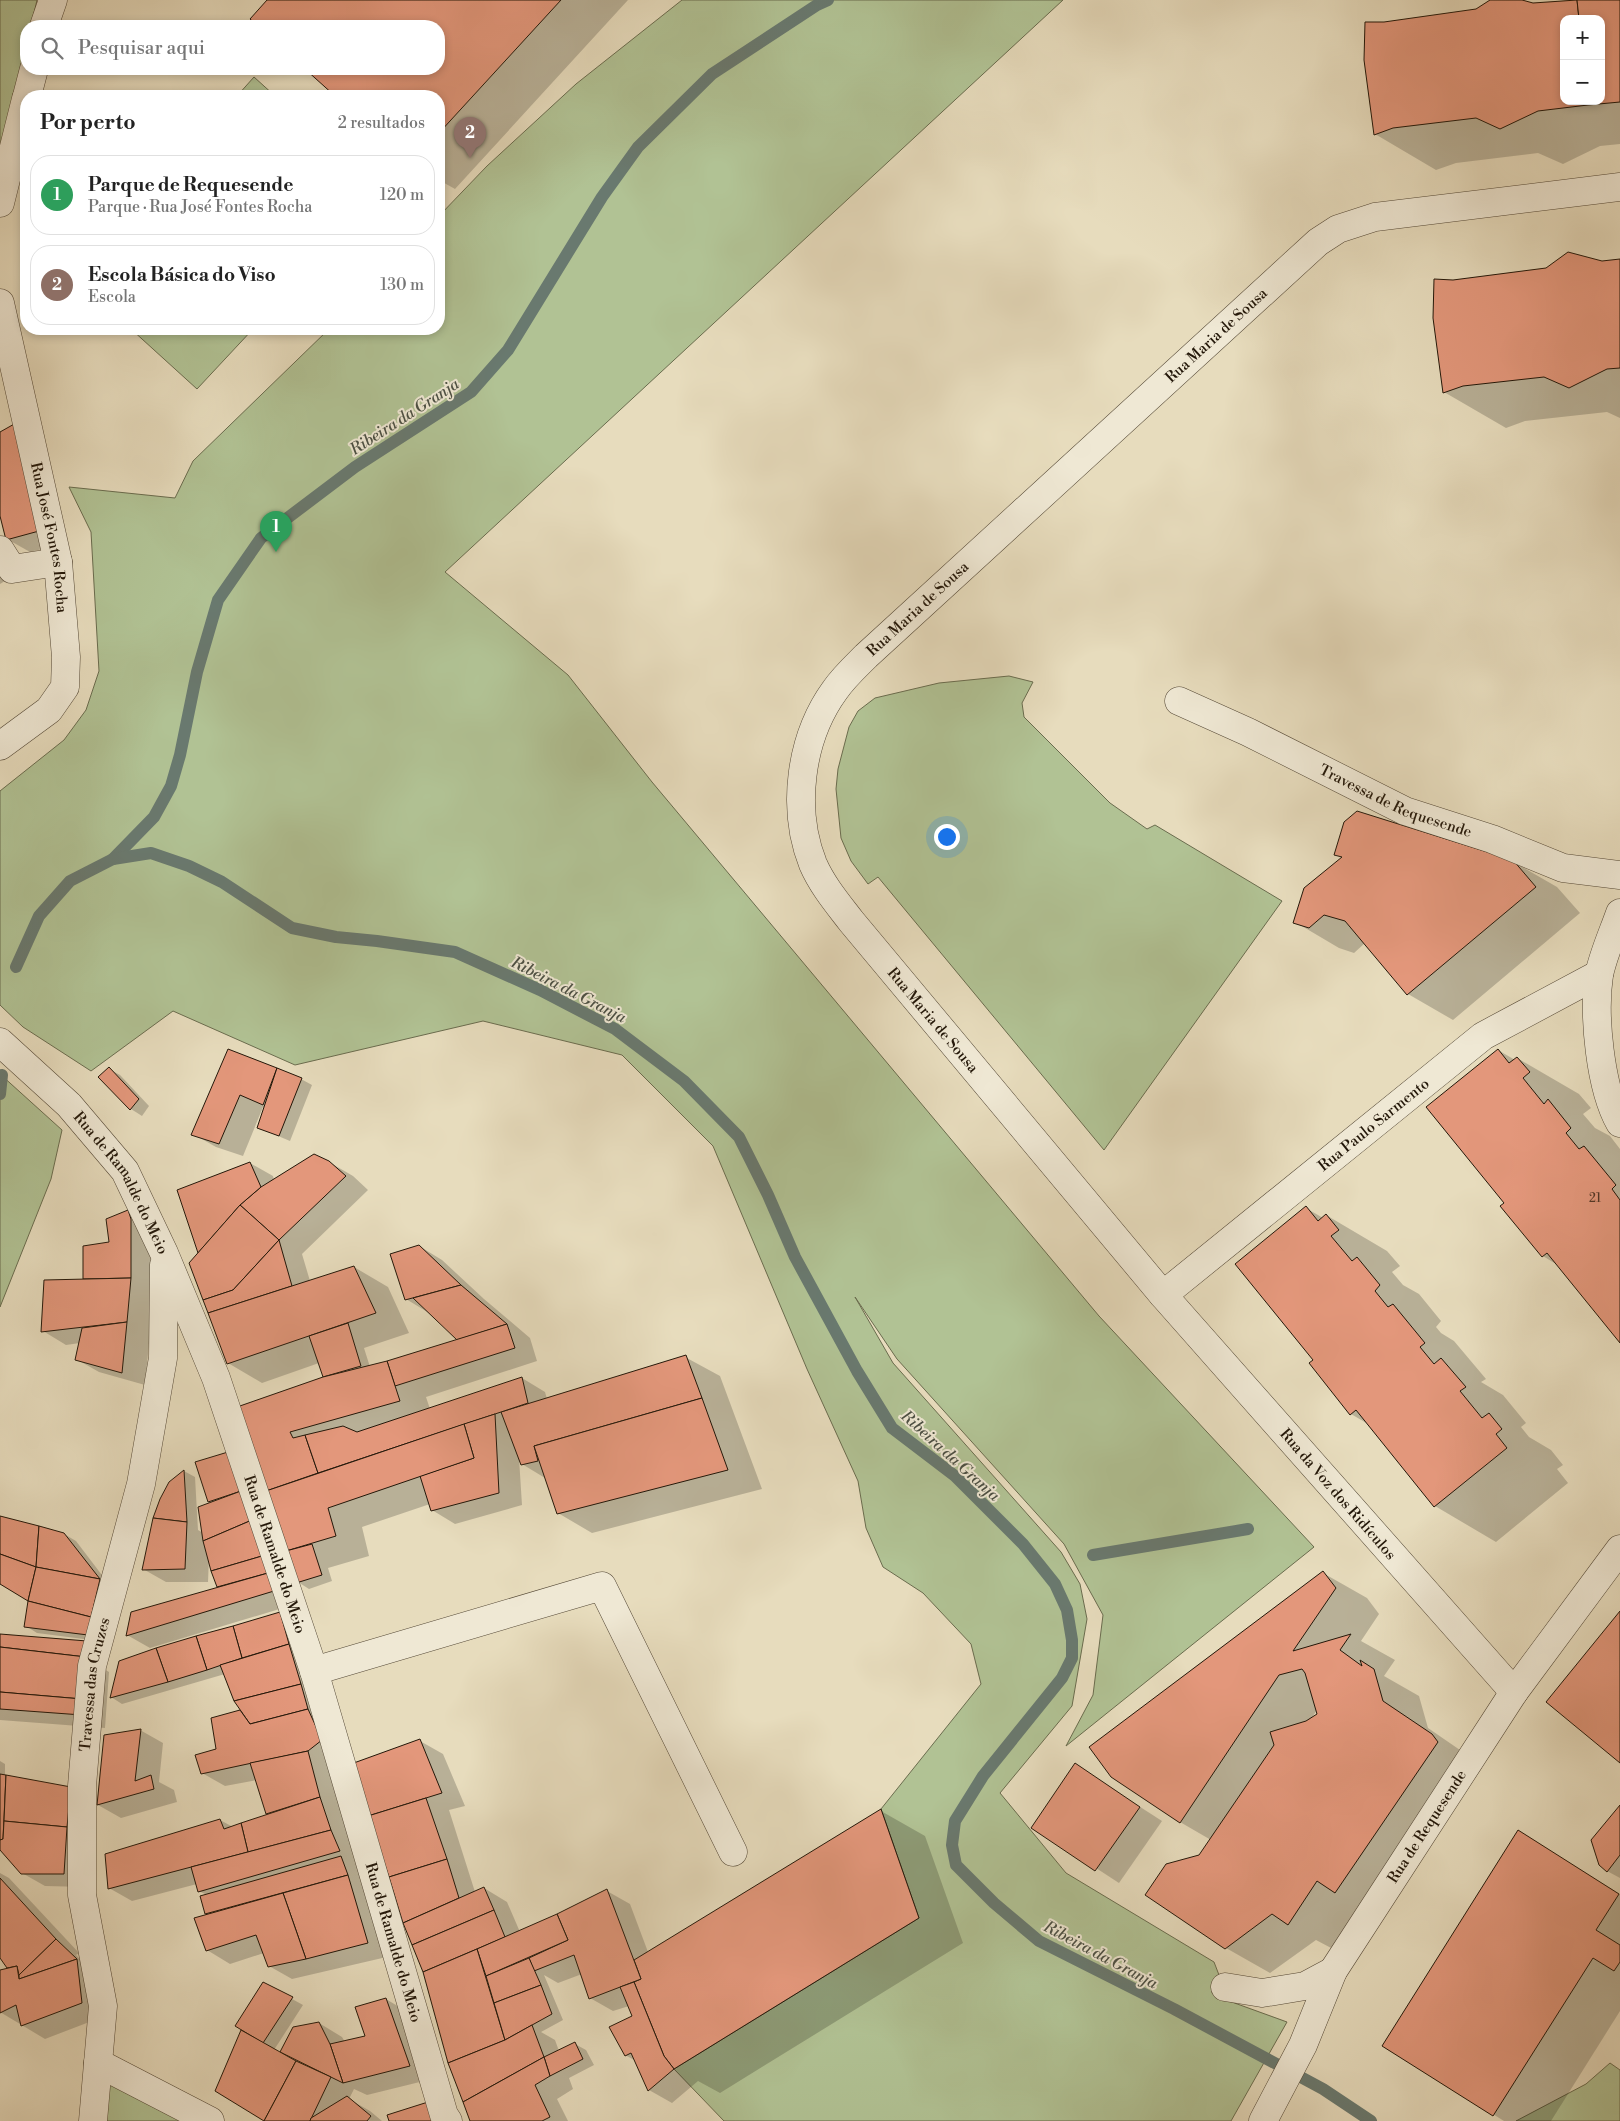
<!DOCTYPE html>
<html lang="pt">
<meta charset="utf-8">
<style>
body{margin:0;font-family:"Libre Bodoni",serif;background:#f2f2f2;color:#222}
.controls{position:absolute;right:15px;top:15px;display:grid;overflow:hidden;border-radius:10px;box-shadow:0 2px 8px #0003}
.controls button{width:45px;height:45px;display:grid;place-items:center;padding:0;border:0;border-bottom:1px solid #e0e0e0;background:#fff;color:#222;font:25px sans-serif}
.you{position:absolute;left:946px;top:836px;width:18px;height:18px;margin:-12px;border:4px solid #fff;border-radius:50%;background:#1a73e8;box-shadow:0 0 0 8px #1a73e833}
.badge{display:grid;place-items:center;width:32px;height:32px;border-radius:50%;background:#7c3aed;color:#fff;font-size:16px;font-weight:700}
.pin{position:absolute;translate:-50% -41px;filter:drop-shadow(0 1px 2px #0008)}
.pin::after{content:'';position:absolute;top:26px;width:18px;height:15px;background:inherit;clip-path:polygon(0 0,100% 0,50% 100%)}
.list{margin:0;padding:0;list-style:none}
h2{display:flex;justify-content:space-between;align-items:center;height:65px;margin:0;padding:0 20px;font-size:21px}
h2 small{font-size:16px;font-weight:400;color:#767676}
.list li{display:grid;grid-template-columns:32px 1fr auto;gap:15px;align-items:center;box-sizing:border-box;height:80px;margin:0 10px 10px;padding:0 10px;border:1px solid #e0e0e0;border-radius:20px}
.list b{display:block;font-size:19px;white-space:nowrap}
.list p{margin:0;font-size:16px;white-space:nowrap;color:#767676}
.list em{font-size:16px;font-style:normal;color:#767676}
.icon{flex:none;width:28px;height:28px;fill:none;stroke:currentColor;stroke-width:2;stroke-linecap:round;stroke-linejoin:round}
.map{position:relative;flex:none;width:1620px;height:2121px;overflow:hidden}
.search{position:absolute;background:#fff;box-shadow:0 2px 8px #0003;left:20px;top:20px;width:425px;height:55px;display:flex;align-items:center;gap:12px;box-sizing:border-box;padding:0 18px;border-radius:20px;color:#767676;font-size:19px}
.panel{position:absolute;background:#fff;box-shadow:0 2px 8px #0003;left:20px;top:90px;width:425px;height:245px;border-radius:20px}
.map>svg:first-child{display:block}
</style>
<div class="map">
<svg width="1620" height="2121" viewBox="0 0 1620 2121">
<rect width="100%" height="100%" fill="#e7dcbd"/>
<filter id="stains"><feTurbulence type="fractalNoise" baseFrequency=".004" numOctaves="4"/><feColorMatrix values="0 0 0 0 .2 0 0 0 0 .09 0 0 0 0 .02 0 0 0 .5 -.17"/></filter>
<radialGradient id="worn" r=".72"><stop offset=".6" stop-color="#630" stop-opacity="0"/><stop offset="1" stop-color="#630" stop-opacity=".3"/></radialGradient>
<!-- green -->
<g fill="#b1c294" stroke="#6a6c4e">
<path d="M0 0H37L31 26H26V50L0 173Z"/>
<path d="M682 0H1063L445 572 568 675 652 782 1099 1316 1314 1547 1066 1746 1093 1695 1103 1615 1064 1544 897 1359 855 1297 893 1363 1061 1552 1080 1584 1087 1619 1072 1706 1000 1793 1066 1873 1214 1962 1229 2001 1287 2022 1231 2121H724L674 2069 919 1918 881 1809 981 1684 971 1644 923 1593 883 1567 866 1528 858 1481 807 1369 713 1146 622 1055 483 1021 295 1065 173 1011 91 1071 23 1027 0 1005V791L64 740 86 710 99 671 91 532 69 487 175 498 193 461 329 329H439V216L487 166 576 84Z"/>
<path d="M254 77 275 96H237Z"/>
<path d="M131 329H253L197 389Z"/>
<path d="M1009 676 1033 682 1022 703 1024 717 1110 803 1147 829 1155 825 1282 901 1104 1150 878 877 868 884 851 861 841 838 836 789 838 769 849 727 858 711 875 698 939 683Z"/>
<path d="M0 1074 62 1130 51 1179 0 1307Z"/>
<path d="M98 2063 206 2121H93Z"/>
<path d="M1610 2063 1620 2070V2121H1516L1586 2084Z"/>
</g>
<!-- shadow -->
<g fill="#0003" fill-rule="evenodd">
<path d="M269 0H628L455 189 439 180V96H337L307 69H439V26H260L252 19Z"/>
<path d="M1492 0H1518L1533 4 1568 0H1620V144L1600 146 1563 164 1538 153 1456 163 1436 170 1375 134 1384 23 1477 10ZM1564 19H1601V101H1564Z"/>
<path d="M1620 260V418L1607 412 1525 421 1506 428 1444 392 1453 281Z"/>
<path d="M0 433 63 544 30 552 7 539 0 510Z"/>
<path d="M0 567 8 579 0 584Z"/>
<path d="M1335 854 1512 861 1557 887 1580 913 1453 1020 1408 994 1365 943 1354 953 1339 948 1295 922 1342 858Z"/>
<path d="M229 1050 301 1079 312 1085 290 1141 259 1128 265 1108 263 1107 243 1156 216 1147 193 1134Z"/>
<path d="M1498 1050 1515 1060 1517 1058 1579 1094 1591 1108 1583 1114 1595 1128 1610 1136 1620 1149V1341L1559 1266 1543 1256 1506 1203Z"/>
<path d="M109 1069 120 1075 149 1106 142 1116 131 1109 99 1077Z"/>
<path d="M329 1162 353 1176 368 1190 302 1254 310 1281 354 1267 388 1287 409 1333 364 1348 370 1367 460 1340 429 1313 406 1299 419 1246 442 1260 484 1299 530 1338 537 1361 426 1397 430 1409 522 1378 545 1392 547 1399 685 1357 720 1376 762 1489 592 1533 558 1513 545 1478 522 1464 519 1458 522 1505 455 1524 432 1510 430 1504 362 1527 369 1556 328 1568 332 1581 309 1589 298 1582 239 1408 324 1377 319 1363 262 1383 228 1363 199 1253 250 1163 273 1176 274 1180Z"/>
<path d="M1306 1208 1323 1218 1326 1215 1387 1251 1400 1266 1392 1272 1403 1285 1419 1294 1441 1321 1436 1327 1441 1333 1454 1341 1486 1379 1481 1382 1503 1395 1526 1423 1521 1427 1529 1437 1551 1450 1563 1465 1557 1469 1568 1483 1496 1542 1435 1506 1368 1424 1351 1414 1311 1364 1315 1360Z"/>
<path d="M128 1212 151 1225 154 1291 145 1385 99 1372 76 1359 80 1343 66 1345 43 1331 85 1280 84 1247 110 1243Z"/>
<path d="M228 1453 296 1604 150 1648 127 1635 221 1588 218 1586 209 1557 208 1582H166L143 1569 170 1483 184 1471 195 1477 198 1530 203 1533 199 1508 210 1503 196 1463Z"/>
<path d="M0 1517 64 1534 76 1541 111 1587 99 1641 37 1633 26 1626 30 1601 0 1582Z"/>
<path d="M1323 1573 1367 1598 1379 1614 1361 1641 1395 1660 1384 1676 1419 1696 1428 1728 1476 1761 1482 1768 1380 1918 1333 1949 1316 1940 1270 1973 1226 1948 1200 1856 1211 1840 1180 1822ZM1317 1710 1318 1714 1311 1719Z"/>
<path d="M280 1614 291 1620 363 1864 356 1866 364 1871 391 1956 292 1979 269 1966 264 1953 230 1964 207 1950V1915L202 1897 207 1895 199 1891 197 1884 132 1901 109 1888 220 1820 233 1827 267 1815 257 1780 225 1786 202 1773 217 1750 213 1719 242 1711 225 1674 122 1704 111 1697Z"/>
<path d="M0 1635 97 1665 109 1672 105 1728 0 1720Z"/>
<path d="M140 1730 163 1743 159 1782 174 1790 177 1802 121 1818 98 1805 105 1736Z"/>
<path d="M420 1741 443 1754 465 1806 449 1810 475 1892 484 1888 507 1902 520 1932 607 1891 630 1904 648 1952 881 1811 925 1836 963 1943 720 2093 698 2081 672 2103 649 2090 636 2061 625 2055 634 2017 629 2006 613 2011 590 1998 582 1974 558 1983 544 1975 563 2020 541 2032 555 2040 559 2051 575 2044 586 2050 594 2065 569 2078 573 2089 557 2099 568 2121H472L449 2062 424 1971 404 1922 353 1765Z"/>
<path d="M0 1761 5 1764V1776L70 1788 86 1887 45 1886 22 1873 0 1848Z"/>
<path d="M1075 1765 1162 1821 1119 1883 1033 1827Z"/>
<path d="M1620 1807V1878L1607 1871Z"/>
<path d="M1518 1832 1620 1894V2011L1551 2121H1504L1384 2046Z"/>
<path d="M0 1873 9 1878 79 1953 76 1955 88 1967 105 2016 45 2039 0 2012V1971L9 1969 0 1956Z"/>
<path d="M263 1983 303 2005 274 2050 280 2054 294 2028 319 2023 342 2037 345 2042 367 2037 386 1999 409 2013 432 2079 367 2095 354 2089 349 2099 370 2111 382 2121H267L255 2040Z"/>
</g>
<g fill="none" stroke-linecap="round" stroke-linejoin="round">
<!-- stream -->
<g stroke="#69796f" stroke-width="12">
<path d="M113 859 154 817 171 786 180 755 197 672 218 600 261 538 355 467 471 392 508 350 602 197 638 147 712 74 817 5 828 0"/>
<path d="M16 967 39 916 70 881 113 859 151 853 189 866 222 882 292 928 336 937 377 941 455 952 540 990 615 1029 684 1081 739 1137 768 1195 795 1257 857 1371 892 1428 955 1476 1023 1544 1055 1584 1067 1610 1072 1640V1658L1062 1678 983 1776 955 1821 952 1845 956 1865 994 1903 1039 1941 1174 2009 1323 2089 1371 2121"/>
<path d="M0 1094 2 1075"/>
<path d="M1093 1555 1248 1529"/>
</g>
</g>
<!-- building -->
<g fill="#e3977b" stroke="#231709">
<path d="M267 0H561L439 133V96H335L305 69H439V26H258L250 19Z"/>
<path d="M1490 0H1522L1533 3 1577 0 1579 19H1564V101H1588V105L1538 111 1500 129 1476 118 1393 128 1374 135 1364 60 1365 22H1384L1476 9Z"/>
<path d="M1577 0H1620V102L1588 105V101H1601V19H1579Z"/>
<path d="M1568 252 1602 261 1620 259V368L1607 369 1569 388 1544 377 1463 386 1443 393 1433 318 1434 279 1453 280 1546 268Z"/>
<path d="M16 423 39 531 6 540 0 516V432Z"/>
<path d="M1357 811 1513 860 1536 887 1407 995 1345 921 1324 915 1309 928 1293 923 1304 888 1342 857 1334 855 1344 822Z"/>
<path d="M228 1049 277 1068 263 1105 240 1095 219 1144 191 1135Z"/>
<path d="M1498 1049 1509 1063 1517 1057 1530 1072 1523 1078 1544 1104 1548 1099 1571 1128 1566 1133 1579 1149 1584 1146 1616 1185 1612 1189 1620 1200V1343L1547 1253 1542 1257 1500 1206 1504 1203 1426 1107Z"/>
<path d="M109 1067 139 1099 130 1110 98 1077Z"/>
<path d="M277 1068 302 1078 279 1136 257 1128Z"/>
<path d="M314 1154 329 1161 346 1176 279 1240 240 1205 261 1187Z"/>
<path d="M250 1162 261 1187 240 1205 198 1253 177 1190Z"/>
<path d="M240 1205 279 1240 233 1290 203 1300 189 1263Z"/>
<path d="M1306 1206 1318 1221 1326 1214 1339 1230 1331 1236 1352 1261 1357 1257 1380 1285 1375 1291 1388 1307 1393 1304 1425 1343 1420 1347 1434 1364 1441 1358 1466 1387 1460 1391 1482 1418 1489 1413 1502 1429 1496 1434 1507 1448 1434 1507 1356 1410 1350 1415 1309 1363 1313 1360 1235 1264Z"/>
<path d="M128 1210 131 1219V1278L83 1279V1246L109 1242 106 1219Z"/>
<path d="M279 1240 292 1286 208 1313 203 1300 233 1290Z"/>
<path d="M419 1245 461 1285 405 1300 390 1254Z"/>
<path d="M354 1266 376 1313 227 1364 208 1313Z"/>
<path d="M131 1278 127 1322 41 1332 44 1280Z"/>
<path d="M461 1285 507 1324 457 1340 413 1298Z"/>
<path d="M127 1322 122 1373 75 1360 82 1328Z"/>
<path d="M348 1323 361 1366 323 1377 309 1336Z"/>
<path d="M507 1324 515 1348 395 1386 387 1361Z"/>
<path d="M686 1355 702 1398 534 1446 538 1461 521 1465 501 1412Z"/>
<path d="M387 1361 400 1401 290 1432 293 1438 305 1435 318 1473 266 1491 237 1407 323 1377Z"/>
<path d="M522 1377 528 1403 318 1473 305 1435 343 1426 357 1432Z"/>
<path d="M702 1398 728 1470 557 1514 534 1446Z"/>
<path d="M495 1414 499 1493 431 1511 420 1476 474 1458 464 1424Z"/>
<path d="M464 1424 474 1458 328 1508 336 1536 286 1551 266 1491Z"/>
<path d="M228 1452 241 1491 208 1502 195 1462Z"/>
<path d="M184 1470 187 1522 153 1518 160 1499 169 1482Z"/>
<path d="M241 1491 252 1520 203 1541 198 1507Z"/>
<path d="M0 1516 39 1526 36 1567 0 1554Z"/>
<path d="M153 1518 187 1522 185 1569 142 1570Z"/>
<path d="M252 1520 262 1556 211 1571 203 1541Z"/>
<path d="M39 1526 64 1533 100 1579 36 1567Z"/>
<path d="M312 1544 322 1575 296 1583 286 1551Z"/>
<path d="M0 1554 36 1567 28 1601 0 1584Z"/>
<path d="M262 1556 268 1573 217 1587 211 1571Z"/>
<path d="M36 1567 100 1579 91 1617 28 1601Z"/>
<path d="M1323 1571 1336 1588 1293 1651 1351 1634 1340 1650 1362 1666 1360 1660 1374 1669 1383 1701 1432 1734 1438 1742 1335 1893 1317 1881 1288 1925 1272 1914 1225 1949 1145 1895 1166 1864 1199 1855 1274 1745 1270 1732 1306 1721 1317 1714 1305 1673 1302 1669 1279 1675 1180 1823 1111 1777 1089 1747Z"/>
<path d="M268 1573 274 1591 126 1636 131 1612Z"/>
<path d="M28 1601 91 1617 88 1635 24 1627Z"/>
<path d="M1620 1611V1763L1546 1702Z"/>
<path d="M280 1612 289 1644 242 1658 233 1626Z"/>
<path d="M233 1626 242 1658 207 1670 196 1636Z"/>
<path d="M0 1634 87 1641 86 1657 0 1647Z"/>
<path d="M196 1636 207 1670 168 1682 156 1648Z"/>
<path d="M289 1644 301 1684 234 1701 220 1665Z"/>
<path d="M0 1647 86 1657 82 1699 0 1692Z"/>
<path d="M156 1648 168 1682 110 1698 119 1661Z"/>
<path d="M301 1684 308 1709 250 1724 234 1701Z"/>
<path d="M0 1692 82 1699V1715L0 1709Z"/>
<path d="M308 1709 322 1740 308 1751 201 1774 195 1755 216 1749 211 1718 240 1710 250 1724Z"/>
<path d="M141 1729 135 1781 151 1775 154 1789 97 1805 104 1735Z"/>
<path d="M420 1739 442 1793 368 1816 351 1764Z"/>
<path d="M308 1751 320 1797 266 1814 250 1763Z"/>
<path d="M1075 1763 1140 1807 1095 1871 1031 1828Z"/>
<path d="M0 1774 6 1775 3 1839 0 1840Z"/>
<path d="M6 1775 71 1787 67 1827 4 1821Z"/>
<path d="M320 1797 331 1830 248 1852 241 1823Z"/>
<path d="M426 1798 447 1859 389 1877 368 1816Z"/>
<path d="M1620 1805V1855L1607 1872 1599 1865 1591 1840Z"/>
<path d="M881 1809 919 1918 674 2069 664 2056 634 1982 641 1979 634 1960Z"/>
<path d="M220 1819 224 1829 241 1823 248 1852 108 1889 105 1854Z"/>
<path d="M4 1821 67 1827 64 1874H21L0 1850V1840L3 1839Z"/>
<path d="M331 1830 340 1851 198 1892 191 1867Z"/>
<path d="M1518 1830 1619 1894 1596 1930 1620 1945V1962L1614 1971 1593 1958 1493 2116 1382 2046Z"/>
<path d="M341 1856 348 1875 205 1914 200 1896Z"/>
<path d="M447 1859 459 1898 403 1923 389 1877Z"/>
<path d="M348 1875 368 1943 306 1959 283 1893Z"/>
<path d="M0 1878 56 1939 19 1975 17 1966 7 1968 0 1958Z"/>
<path d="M484 1887 494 1910 412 1945 403 1923Z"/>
<path d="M607 1889 641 1979 589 1999 574 1955 534 1971 529 1958 568 1940 557 1914Z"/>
<path d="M283 1893 306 1959 268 1967 256 1935 206 1951 194 1918Z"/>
<path d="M494 1910 505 1937 423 1972 412 1945Z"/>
<path d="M557 1914 568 1940 486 1976 477 1949Z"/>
<path d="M56 1939 77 1959 19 1979V1975Z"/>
<path d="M477 1949 505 2040 448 2063 423 1972Z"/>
<path d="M529 1958 541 1985 494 2003 486 1976Z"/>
<path d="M77 1959 82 2003 21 2026 16 2005 0 2013V1970L17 1966 19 1979Z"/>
<path d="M263 1982 293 1997 263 2043 235 2026Z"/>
<path d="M634 1982 664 2056 674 2069 648 2091 631 2053 625 2056 609 2027 632 2016 620 1987Z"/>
<path d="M541 1985 552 2014 505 2040 494 2003Z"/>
<path d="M386 1998 410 2066 343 2083 330 2044 365 2036 355 2007Z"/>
<path d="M319 2022 330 2044 343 2083 280 2052 293 2027Z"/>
<path d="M532 2025 544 2057 463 2102 448 2063 505 2040Z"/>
<path d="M241 2030 296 2061 264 2121 215 2091Z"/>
<path d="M575 2042 583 2059 550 2076 544 2057Z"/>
<path d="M544 2057 550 2076 535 2085 550 2117 542 2121H470L463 2102Z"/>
<path d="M296 2061 331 2077 310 2121H264Z"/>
<path d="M347 2096 371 2116 367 2121H310L311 2118Z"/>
<path d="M428 2102 433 2121H389L387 2115Z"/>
</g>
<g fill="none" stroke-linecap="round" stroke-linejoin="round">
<!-- minor casing -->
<g stroke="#544836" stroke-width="29">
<g id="minor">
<path d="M44 26 53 0"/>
<path d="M27 96 34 69"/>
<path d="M0 203 26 99"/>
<path id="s1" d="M0 303 58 562 66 657 65 687 49 710 0 746"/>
<path d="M0 550 12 569 58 562"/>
<path id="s2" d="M1179 701 1248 732 1405 811 1492 839 1563 868 1620 875"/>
<path d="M1620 913C1613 933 1603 955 1599 975 1593 1015 1600 1088 1620 1123"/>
<path id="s3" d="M0 1042 69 1105 125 1171 164 1253 216 1378 314 1671 444 2115 448 2121"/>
<path id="s4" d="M1163 1295 1483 1036 1599 974"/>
<path d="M314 1671 602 1586 733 1852"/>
<path id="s5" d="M1514 1692 1163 1295 851 921C838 904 822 885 813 864 791 809 800 738 835 690 844 677 855 667 866 656L1318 242 1338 229 1375 217 1620 187"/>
<path d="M1225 1987 1262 1993 1305 1986 1333 1971"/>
<path d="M98 2063 210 2121"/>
<path id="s6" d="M93 2121 103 2006 82 1895V1786L92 1666 141 1484 163 1358 164 1265"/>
<path id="s7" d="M1263 2121 1303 2045 1333 1971 1514 1692 1620 1549"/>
</g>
</g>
<!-- minor -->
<use href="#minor" stroke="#efe8d4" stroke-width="28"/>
</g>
<g text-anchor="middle" stroke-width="4" stroke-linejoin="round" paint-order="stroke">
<!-- number labels -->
<g font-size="12" fill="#533726">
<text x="1595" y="1202">21</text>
</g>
<!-- street labels -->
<g font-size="15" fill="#231709" stroke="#efe8d4">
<text dy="5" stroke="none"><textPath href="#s5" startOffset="1789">Rua Maria de Sousa</textPath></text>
<text dy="5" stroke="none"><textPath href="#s1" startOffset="240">Rua José Fontes Rocha</textPath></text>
<text dy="5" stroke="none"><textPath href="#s5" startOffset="1384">Rua Maria de Sousa</textPath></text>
<text dy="5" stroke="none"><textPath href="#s2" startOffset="239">Travessa de Requesende</textPath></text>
<text transform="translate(933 1020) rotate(50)" y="5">Rua Maria de Sousa</text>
<text dy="5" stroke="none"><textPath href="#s4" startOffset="271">Rua Paulo Sarmento</textPath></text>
<text dy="5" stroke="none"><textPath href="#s3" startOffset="188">Rua de Ramalde do Meio</textPath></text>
<text transform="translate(1338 1494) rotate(49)" y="5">Rua da Voz dos Ridículos</text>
<text dy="5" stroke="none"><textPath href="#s3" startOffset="592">Rua de Ramalde do Meio</textPath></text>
<text dy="5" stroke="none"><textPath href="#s6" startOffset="440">Travessa das Cruzes</textPath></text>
<text dy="5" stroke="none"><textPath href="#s7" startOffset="338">Rua de Requesende</textPath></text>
<text dy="5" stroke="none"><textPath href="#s3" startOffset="998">Rua de Ramalde do Meio</textPath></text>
</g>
<!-- water labels -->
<g font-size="16" font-style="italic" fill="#4c5044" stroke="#efe8d4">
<text transform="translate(404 416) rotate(-33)" y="6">Ribeira da Granja</text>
<text transform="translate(569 989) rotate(27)" y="6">Ribeira da Granja</text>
<text transform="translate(951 1455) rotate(42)" y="6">Ribeira da Granja</text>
<text transform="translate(1101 1954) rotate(28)" y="6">Ribeira da Granja</text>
</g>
</g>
<rect width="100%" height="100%" filter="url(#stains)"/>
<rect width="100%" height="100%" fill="url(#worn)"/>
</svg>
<div class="controls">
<button>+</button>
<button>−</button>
</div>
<div class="you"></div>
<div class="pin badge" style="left:276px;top:552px;background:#2e9e5b">1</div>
<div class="pin badge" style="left:470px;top:158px;background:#8d6e63">2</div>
<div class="search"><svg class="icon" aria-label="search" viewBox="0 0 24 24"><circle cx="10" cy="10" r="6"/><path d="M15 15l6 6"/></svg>Pesquisar aqui</div>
<section class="panel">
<h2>Por perto<small>2 resultados</small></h2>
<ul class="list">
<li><span class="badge" style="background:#2e9e5b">1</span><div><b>Parque de Requesende</b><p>Parque · Rua José Fontes Rocha</p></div><em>120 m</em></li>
<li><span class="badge" style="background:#8d6e63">2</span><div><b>Escola Básica do Viso</b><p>Escola</p></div><em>130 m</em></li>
</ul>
</section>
</div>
